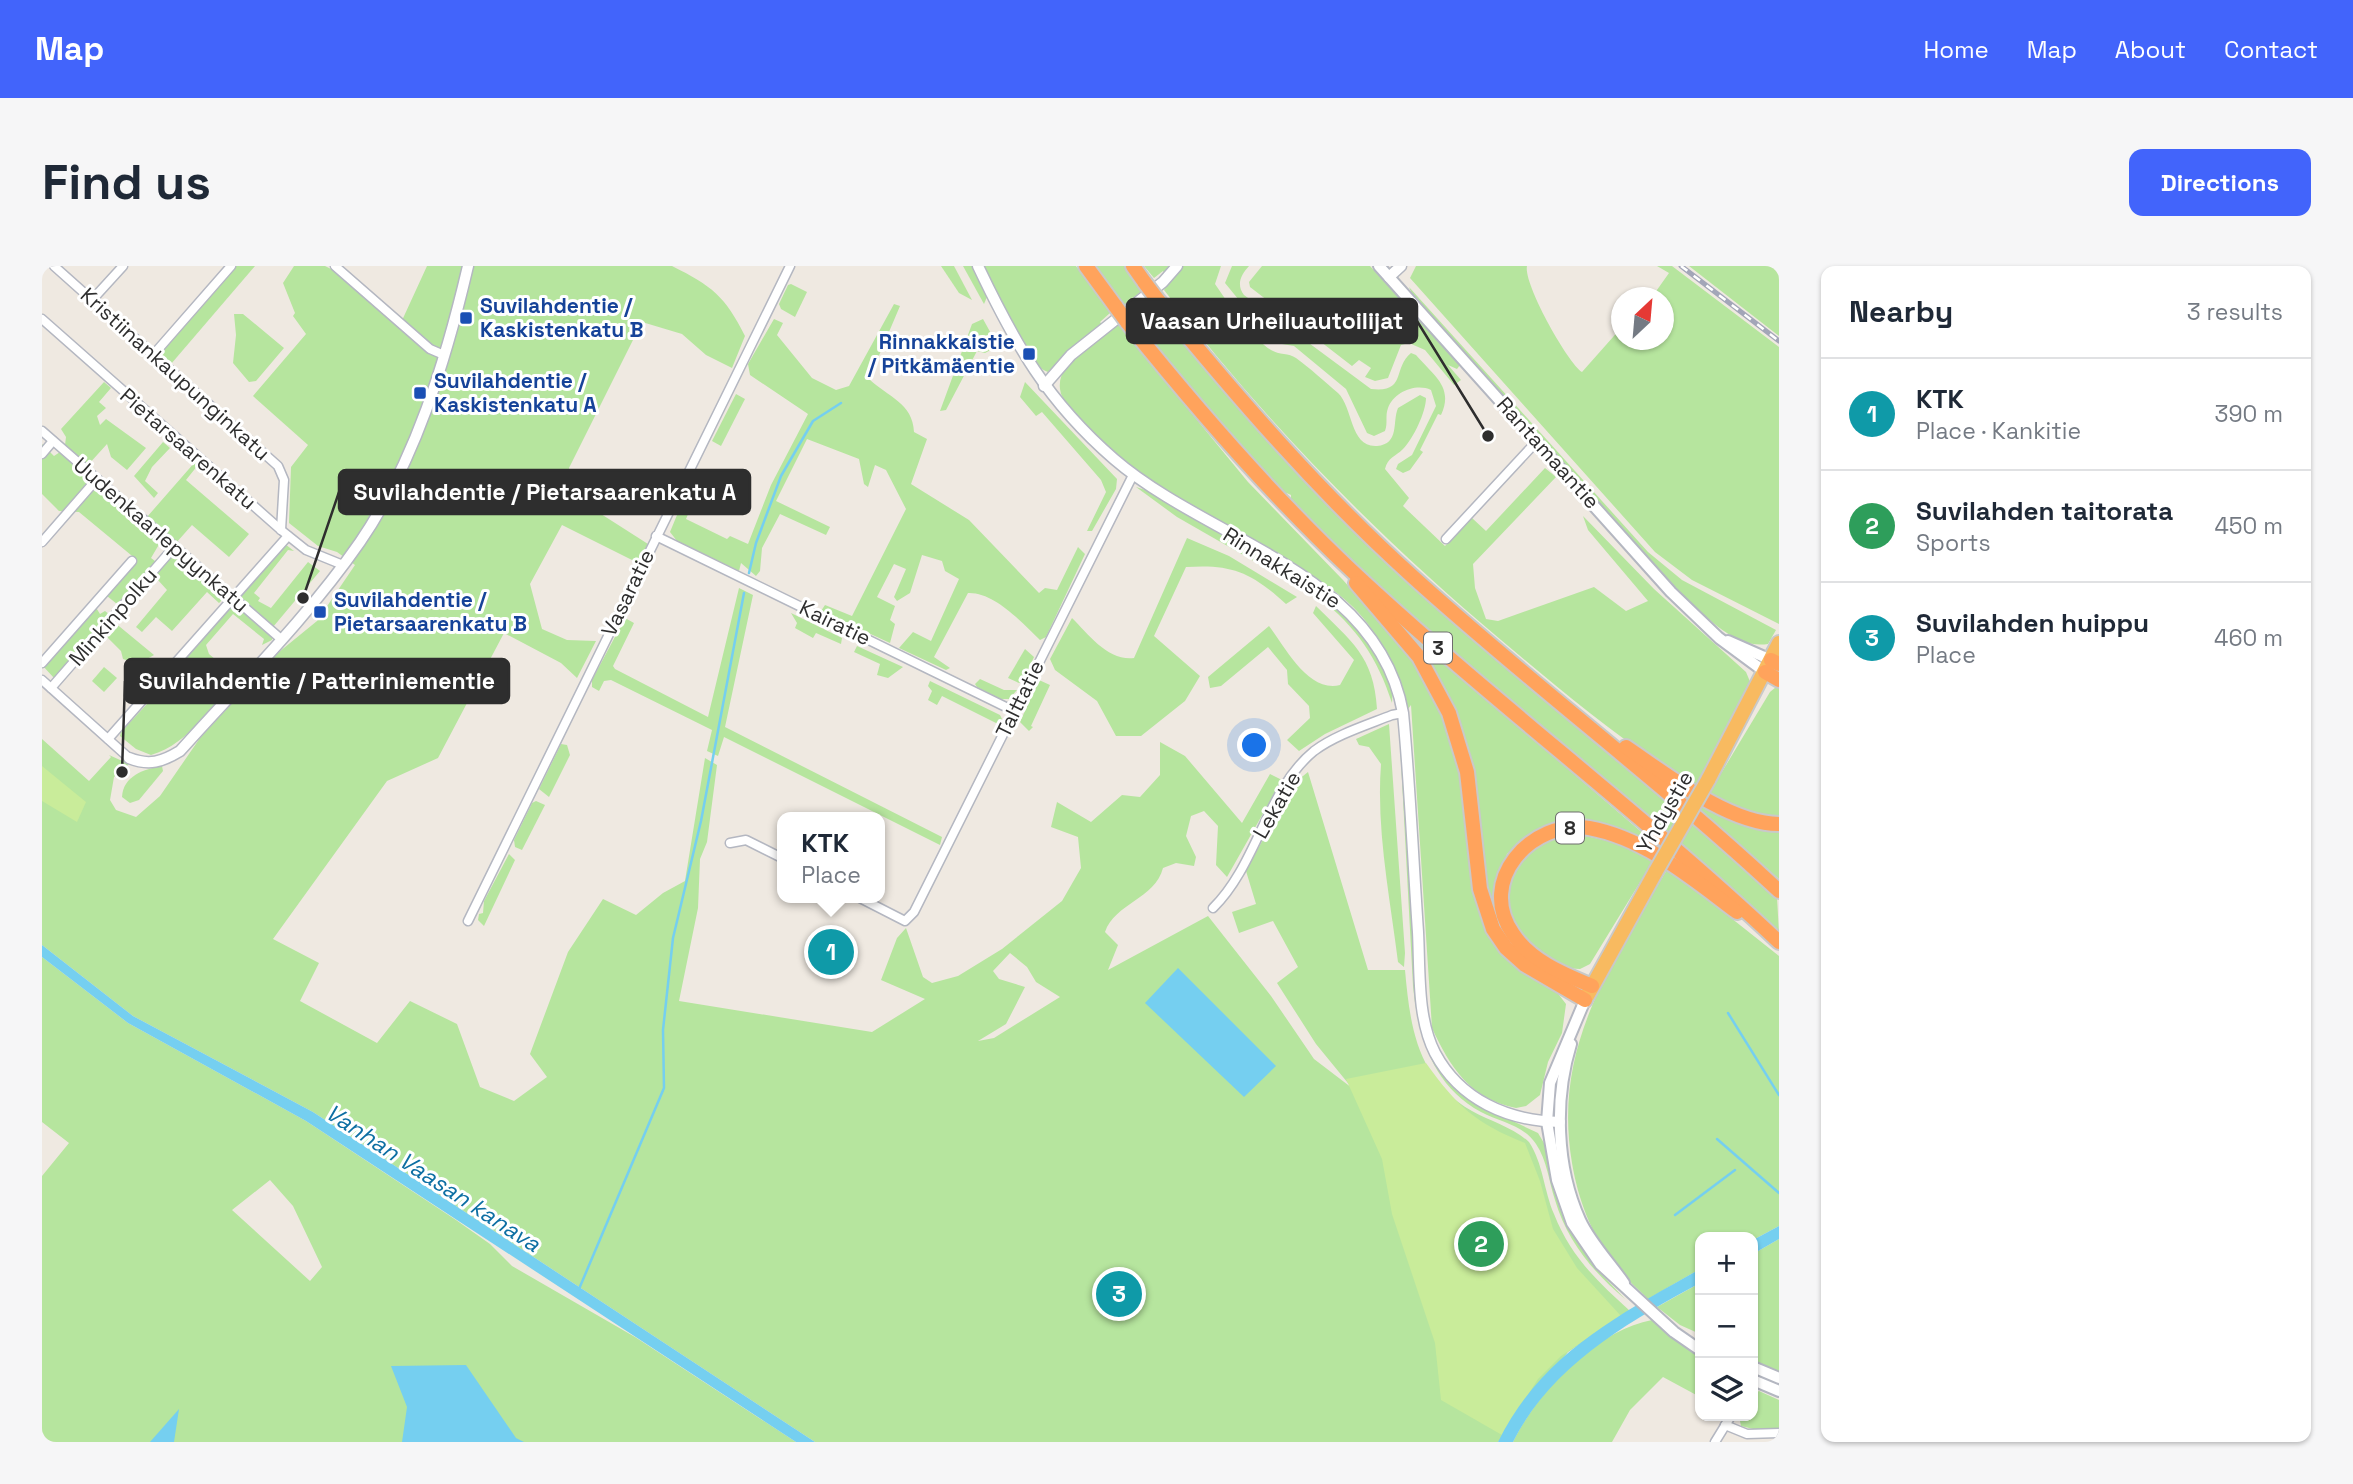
<!DOCTYPE html>
<meta charset="utf-8">
<style>
body{margin:0;font-family:"Space Grotesk",sans-serif;background:#f6f6f7;color:#1f2937}
.controls{position:absolute;right:21px;bottom:21px;display:grid;overflow:hidden;border-radius:14px;box-shadow:0 2px 5px #0004}
.controls button{width:63px;height:63px;display:grid;place-items:center;padding:0;border:0;border-bottom:2px solid #e0e1e3;background:#fff;color:#1f2937;font:35px sans-serif}
.compass{position:absolute;left:1569px;top:21px;width:63px;height:63px;border-radius:50%;background:#fff;box-shadow:0 2px 5px #0004;rotate:26deg}
.you{position:absolute;left:1213px;top:480px;width:24px;height:24px;margin:-18px;border:5px solid #fff;border-radius:50%;background:#1a73e8;box-shadow:0 0 0 10px #1a73e833}
.badge{display:grid;place-items:center;width:46px;height:46px;border-radius:50%;background:#4264fb;color:#fff;font-size:23px;font-weight:700}
.pin{position:absolute;translate:-50% -50%;border:4px solid #fff;box-shadow:0 2px 7px #0006}
.popup{position:absolute;left:735px;top:546px;width:108px;height:91px;box-sizing:border-box;display:grid;place-content:center;border-radius:14px;background:#fff;filter:drop-shadow(0 2px 5px #0005);font-size:23px;white-space:nowrap;color:#747a83}
.popup b{font-size:26px;color:#1f2937}
.popup::after{content:'';position:absolute;left:50%;top:100%;margin-left:-14px;border:14px solid transparent;border-top-color:#fff}
.list{margin:0;padding:0;list-style:none}
h2{display:flex;justify-content:space-between;align-items:center;height:91px;margin:0;padding:0 28px;font-size:30px}
h2 small{font-size:23px;font-weight:400;color:#747a83}
.list li{display:grid;grid-template-columns:46px 1fr auto;gap:21px;align-items:center;box-sizing:border-box;height:112px;padding:0 28px;border-top:2px solid #e0e1e3}
.list b{display:block;font-size:26px;white-space:nowrap}
.list p{margin:0;font-size:23px;white-space:nowrap;color:#747a83}
.list em{font-size:23px;font-style:normal;color:#747a83}
.icon{flex:none;width:38px;height:38px;fill:none;stroke:currentColor;stroke-width:2;stroke-linecap:round;stroke-linejoin:round}
.map{position:relative;flex:none;width:1737px;height:1176px;overflow:hidden;border-radius:14px}
header{display:flex;align-items:center;gap:42px;box-sizing:border-box;height:98px;padding:0 35px;background:#4264fb;color:#fff}
header strong{font-size:33px}
nav{display:flex;gap:38px;margin-inline-start:auto;font-size:24px}
.intro{display:flex;align-items:center;justify-content:space-between;box-sizing:border-box;height:168px;padding:0 42px}
h1{margin:0;font-size:49px}
.button{padding:18px 32px;border-radius:14px;background:#4264fb;color:#fff;font-size:24px;font-weight:700}
main{display:flex;gap:42px;padding:0 42px}
aside{flex:1;background:#fff;border-radius:14px;box-shadow:0 2px 5px #0004}
.map>svg:first-child{display:block}
</style>
<header>
<strong>Map</strong>
<nav><a>Home</a><a>Map</a><a>About</a><a>Contact</a></nav>
</header>
<div class="intro"><h1>Find us</h1><a class="button">Directions</a></div>
<main>
<div class="map">
<svg width="1737" height="1176" viewBox="0 0 1737 1176">
<rect width="100%" height="100%" fill="#efe9e1"/>
<!-- green -->
<g fill="#b6e59e" fill-rule="evenodd">
<path d="M192 0H213L129 98 117 87Z"/>
<path d="M252 0H283L291 4 357 61 385 0H630C670 20 683 30 703 70L690 102 664 89 640 68 600 56 527 202 534 232 606 278 596 297 520 259 488 318 500 363 525 374 554 375 535 412 519 397 462 367 396 492 345 515 231 673 277 697 258 735 335 777 368 735 415 758 438 821 472 835 505 811 488 788 526 686 561 633 594 649 621 627 643 615 663 492 675 499 665 576 658 593 656 642 637 735 830 766 883 733 839 714 855 672 864 662 881 711 890 717 916 710 960 683 1020 635 1039 602 1036 571 1009 561 1015 536 1049 556 1080 529 1098 531 1118 509V476L1143 490 1200 557 1228 508 1240 514 1185 611 1174 599 1176 560 1162 545 1149 550 1144 570 1154 591 1152 600 1134 597 1121 602C1113 633 1073 637 1063 666L1076 679 1066 704 1166 650 1229 730 1272 793 1310 822 1274 778 1235 717 1256 701 1231 655 1197 667 1190 646 1214 638 1204 605 1251 518 1266 506 1326 704H1363C1368 760 1375 814 1430 845 1448 855 1472 862 1487 876 1501 897 1502 925 1512 948 1529 991 1555 1015 1588 1045L1526 1086 1456 1176H773L271 846 91 750 0 679V473L47 515 69 491 67 489 87 498 72 511 68 534 74 544 94 551 118 530 158 472 237 386 275 355 313 299 295 286 276 280 247 257 249 201 266 179 211 130 264 68 251 50 253 47 241 17ZM968 687 985 701 994 716 1018 731 952 772 936 775 964 758 983 721 957 713 951 705Z"/>
<path d="M899 0H912L930 34 917 27Z"/>
<path d="M921 0H932L945 31 942 38Z"/>
<path d="M941 0H1034L1068 47 1058 56 1066 66 1076 58 1206 216 1301 314 1371 393 1404 452 1417 496 1451 673 1514 725 1524 738 1520 767 1506 796 1498 829 1484 840 1474 842C1428 833 1408 801 1390 762L1369 439 1366 443C1353 404 1340 370 1311 341 1285 316 1252 300 1222 282 1157 245 1089 210 1039 153 1032 145 1019 135 1018 123 1016 107 1027 98 1037 87L1030 81 1006 106C981 99 952 24 941 0Z"/>
<path d="M1053 0H1082L1100 25 1082 39Z"/>
<path d="M1102 0H1179L1173 18C1185 36 1211 73 1229 84 1237 89 1247 87 1254 92 1268 102 1283 116 1296 127 1311 141 1308 182 1335 180 1358 178 1350 156 1356 142L1378 129 1384 132C1384 146 1371 173 1361 183 1353 191 1346 191 1343 203L1367 232 1361 240 1403 280 1430 252 1444 265 1503 202 1514 211 1431 298 1433 322 1444 353 1456 355 1552 321 1584 345 1606 335 1546 264 1541 250 1612 323 1704 406 1709 418 1653 521C1583 478 1522 427 1459 374 1334 269 1221 154 1122 24L1127 15 1121 5 1112 12Z"/>
<path d="M1190 0H1207C1199 9 1194 18 1202 29L1329 123C1365 127 1350 103 1369 87L1374 89C1392 110 1412 121 1399 149L1396 148 1378 184 1381 186 1368 204 1361 207 1354 203 1356 198 1370 189 1394 140 1389 124C1374 117 1352 126 1346 142 1343 150 1346 157 1343 165L1332 170 1325 167 1304 123 1252 80 1234 77 1228 72 1183 17Z"/>
<path d="M1220 0H1328L1418 99 1415 103 1406 99 1419 114 1412 119 1383 84 1367 77 1359 79 1346 112 1333 115 1323 111 1329 102 1317 94 1310 100 1208 21 1207 16Z"/>
<path d="M1374 0H1485C1481 17 1525 96 1540 106L1579 62 1580 74H1622V32L1610 31 1627 7 1615 0H1630L1737 81V358L1650 314 1613 286 1368 12Z"/>
<path d="M1647 0H1737V70Z"/>
<path d="M749 18 765 26 753 51 739 43 737 38 746 19Z"/>
<path d="M1367 21 1606 286 1640 314 1734 364 1726 378C1694 383 1669 354 1647 336L1372 33Z"/>
<path d="M1107 33 1264 217 1735 631 1737 667 1678 612 1337 322 1249 234V229L1240 225 1168 145 1090 50Z"/>
<path d="M852 38 858 40 827 113C846 131 871 137 872 166L885 173 869 218 927 254 997 327 1003 322 1015 324 1036 281 1043 288 1004 371 998 374C980 357 953 326 926 327L892 391 908 402 904 404 857 382 871 366 889 375 917 313 903 305 900 295 880 289 868 327 855 335 852 331 864 303 852 298 835 331 853 340 848 354 853 358 848 377 779 345 783 339 810 350 864 243 844 204 833 199 826 221 822 218 817 193 765 173 734 235 788 261 784 269 738 248 720 282 718 305 714 310 699 297 697 305 635 275 628 266 647 220 656 225 644 253 685 273 688 270 706 278 729 219 766 148 708 109 706 98 732 53 741 57 735 69 770 112 794 124 807 120Z"/>
<path d="M192 48H201L242 82 214 115 207 116 191 97 194 69Z"/>
<path d="M941 53 956 80 943 87 935 85 904 144 898 145 930 58Z"/>
<path d="M62 116 69 122 57 136 64 142 55 150 58 159 64 153 104 182 85 204 69 191 65 178 46 199 23 179 24 171 19 163Z"/>
<path d="M983 116 1075 213 1074 223 1050 265H1045L1064 226 1059 214 1000 146 994 150 978 131Z"/>
<path d="M694 128 703 133 679 180 670 175Z"/>
<path d="M121 176 128 182 110 201 103 215 116 227 112 232 92 210Z"/>
<path d="M0 178 12 190 18 186 81 242 84 252 119 275 109 292 121 301 133 287 183 331 177 337 165 326 130 365 114 351 100 366 94 361 125 324 106 303 75 338 65 330 95 294 37 246 17 245 0 228Z"/>
<path d="M153 196 156 199 144 214 207 268 187 291 150 259 134 277 105 251Z"/>
<path d="M1094 221 1113 227 1262 316 1264 325 1135 251Z"/>
<path d="M1145 272 1187 290 1255 331 1244 338C1209 306 1190 298 1144 301L1112 370 1158 410 1143 435 1099 470H1074L1055 435 1013 404 1008 393 1030 352C1047 369 1066 395 1092 392Z"/>
<path d="M243 278 252 285 246 284 212 327 218 332 216 335 229 342 266 296 278 305 231 361 197 330Z"/>
<path d="M697 322 711 329 683 461 900 571 898 579 682 471 676 490 665 485 670 464 569 414 562 415 557 425 550 421V414L583 352 592 357 571 400 573 403 666 451Z"/>
<path d="M1281 331C1308 348 1356 402 1350 437 1336 393 1314 360 1277 332Z"/>
<path d="M191 337 230 370V374L220 379 222 373 191 348 164 379 167 388 180 399 167 415 176 423 196 400 200 405C175 434 148 478 109 489L94 483 78 470 79 466 119 423 129 433 146 414 134 403Z"/>
<path d="M53 340 58 348 63 345 68 349 12 412 0 399Z"/>
<path d="M1274 340C1309 375 1332 390 1335 443L1283 468 1257 485 1245 474 1268 452 1267 440 1246 418 1245 404 1226 381 1179 420 1168 422 1166 411 1227 360C1243 381 1266 427 1298 419L1312 394 1271 347Z"/>
<path d="M749 347 800 372 799 378 774 367 771 372 753 362 755 357Z"/>
<path d="M72 356 112 389 96 398 81 393 79 385 64 370 65 362Z"/>
<path d="M1360 361 1638 599 1538 557 1507 559 1479 574 1465 588 1455 616 1456 647 1492 696 1464 674 1454 656 1398 416 1368 369Z"/>
<path d="M815 380 861 401 846 412 835 409 838 398 812 386Z"/>
<path d="M983 383 992 391 981 415 977 417 966 412Z"/>
<path d="M62 401 75 412 62 426 50 415Z"/>
<path d="M938 413 962 424H975L967 433H958L935 421 933 418Z"/>
<path d="M997 414 1008 419 989 460 991 461 987 465 978 456Z"/>
<path d="M888 415 958 449 960 453 958 459 900 430 895 439 886 434 890 425 886 420Z"/>
<path d="M1734 421 1737 422V554L1707 548 1666 529 1728 426Z"/>
<path d="M1347 458 1363 687 1362 701 1356 696C1348 631 1334 564 1339 498L1327 481 1317 479 1314 473Z"/>
<path d="M1357 459 1374 722 1393 796 1401 810 1430 836 1496 867 1505 882 1524 952 1538 979 1550 998 1583 1033C1551 1006 1525 975 1513 934 1507 916 1505 894 1494 878 1482 859 1458 856 1439 846 1391 820 1376 771 1371 720Z"/>
<path d="M519 478 525 479 528 489 507 531 497 523Z"/>
<path d="M120 500 121 505 97 534 88 537 80 531C81 510 102 503 120 500Z"/>
<path d="M1622 513 1737 562V613Z"/>
<path d="M494 535 503 539 480 584 473 581 472 574 490 537Z"/>
<path d="M1527 566 1579 578 1611 595 1548 698 1538 703C1478 701 1443 629 1487 584 1495 575 1516 571 1527 566Z"/>
<path d="M467 588 473 594 442 660 436 654 437 648 441 647 442 635Z"/>
<path d="M1626 602 1737 690V960L1711 974V971H1658V1003L1606 1033C1595 1022 1582 1011 1572 998 1549 968 1536 933 1530 897 1510 780 1570 697 1626 602Z"/>
<path d="M0 691 86 757 264 855 414 954 448 978 470 1000 593 1071 754 1176H0V910L27 877 0 856ZM228 914 251 940 280 1001 268 1015 190 944Z"/>
<path d="M1737 973V1107L1711 1095V988Z"/>
<path d="M1658 1017V1068L1638 1059 1615 1041Z"/>
<path d="M1610 1054 1658 1090V1131L1621 1111 1588 1144 1570 1176H1471C1496 1125 1553 1065 1610 1054Z"/>
<path d="M1717 1125 1737 1134V1162L1719 1165 1699 1160 1697 1150H1711V1129Z"/>
</g>
<!-- pitch -->
<g fill="#c9ec9a">
<path d="M0 500 44 536 35 556 0 535Z"/>
<path d="M1384 797C1415 840 1433 857 1483 877L1498 915 1511 963 1535 1002 1579 1050 1519 1090 1496 1113 1460 1169 1399 1134 1393 1077 1350 948 1340 893 1304 813Z"/>
</g>
<!-- water -->
<g fill="#75cff0">
<path d="M0 679 91 750 271 846 773 1176H754L264 855 86 757 0 691Z"/>
<path d="M1136 702 1234 800 1202 831 1103 737Z"/>
<path d="M1737 960V973L1711 988V974Z"/>
<path d="M1658 1003V1017C1586 1056 1509 1100 1471 1176H1456C1499 1088 1577 1049 1658 1003Z"/>
<path d="M424 1099 474 1172 482 1176H360L365 1141 349 1100Z"/>
<path d="M137 1143 132 1176H108Z"/>
</g>
<g fill="none" stroke-linecap="round" stroke-linejoin="round">
<!-- stream -->
<g stroke="#75cff0" stroke-width="2.5">
<path d="M707 307 714 277 739 210 771 155 799 137"/>
<path d="M1686 747 1737 829"/>
<path d="M1675 873 1737 927"/>
<path d="M1633 949 1693 904"/>
<path d="M537 1023 622 822 621 764 631 672 659 555 702 327"/>
</g>
<!-- minor casing -->
<g stroke="#b4b7c1" stroke-width="11">
<g id="minor">
<path d="M12 0 236 200 242 214 239 264"/>
<path d="M293 0 388 83 402 89"/>
<path d="M50 34 81 0"/>
<path d="M0 53 239 264 264 284 301 299"/>
<path d="M112 88 189 0"/>
<path d="M0 165 239 373"/>
<path d="M0 188 11 175"/>
<path d="M614 270 972 445"/>
<path d="M1404 273 1495 175"/>
<path d="M0 276 55 213"/>
<path d="M0 397 90 295"/>
<path d="M0 414 87 492"/>
<path d="M9 422 133 280"/>
<path d="M66 473 246 270"/>
<path d="M688 577 704 574 740 592"/>
<path d="M818 632 863 655 872 646 1091 209"/>
<path d="M1171 642C1215 599 1225 523 1272 485 1293 469 1325 459 1350 449L1361 447"/>
<path d="M426 655 748 0"/>
<path d="M1683 1159 1705 1168 1737 1167"/>
<path d="M1673 1176 1689 1150"/>
</g>
</g>
<!-- tertiary casing -->
<g stroke="#b4b7c1" stroke-width="13">
<g id="tertiary">
<path d="M936 0C973 78 1005 135 1072 193 1168 276 1336 306 1361 447 1368 520 1371 593 1376 666 1378 705 1375 752 1393 787 1418 834 1466 855 1518 856"/>
<path d="M1347 11 1359 0"/>
<path d="M1002 120 1029 89 1121 16 1135 0"/>
<path d="M87 492C107 500 120 496 138 485 199 417 266 351 318 276 373 196 404 94 426 0"/>
</g>
</g>
<!-- secondary casing -->
<g stroke="#b4b7c1" stroke-width="14">
<g id="secondary">
<path d="M1337 0 1629 326 1677 372 1723 406"/>
<path d="M1686 375 1729 394"/>
<path d="M1543 734 1508 817 1505 856 1515 914 1530 957 1558 998 1632 1066 1658 1084"/>
<path d="M1529 778C1512 833 1514 901 1538 954 1548 976 1568 997 1582 1017"/>
<path d="M1711 1101 1737 1112"/>
<path d="M1711 1114 1737 1125"/>
</g>
</g>
<!-- trunk casing -->
<g stroke="#c9c9c9" stroke-width="18">
<g id="trunk">
<path d="M1666 514 1737 377"/>
<path d="M1545 730 1614 605"/>
</g>
</g>
<!-- motorway casing -->
<g stroke="#c9c9c9" stroke-width="18">
<g id="motorway">
<path d="M1044 0 1074 41"/>
<path d="M1091 0 1103 17"/>
<path d="M1115 33C1194 130 1277 226 1370 310 1490 419 1619 515 1737 625"/>
<path d="M1085 56C1154 142 1228 228 1309 304 1447 433 1599 546 1737 676"/>
<path d="M1314 317 1377 391 1407 447 1425 506 1438 623 1451 663 1464 682 1483 699 1543 734"/>
<path d="M1729 394 1737 398"/>
<path d="M1723 406 1737 414"/>
<path d="M1584 481C1624 508 1687 558 1737 558"/>
<path d="M1550 720C1521 708 1489 695 1471 668 1434 615 1489 553 1547 562 1603 572 1651 613 1695 646"/>
</g>
</g>
<!-- minor -->
<use href="#minor" stroke="#fff" stroke-width="8"/>
<!-- tertiary -->
<use href="#tertiary" stroke="#fff" stroke-width="10"/>
<!-- secondary -->
<use href="#secondary" stroke="#fff" stroke-width="10"/>
<!-- trunk -->
<use href="#trunk" stroke="#f8ba60" stroke-width="14"/>
<!-- motorway -->
<use href="#motorway" stroke="#ffa35c" stroke-width="14"/>
<!-- rail casing -->
<g stroke="#a3a6b8" stroke-width="5">
<path id="rail" d="M1639 0 1737 75"/>
</g>
<!-- rail -->
<use href="#rail" stroke="#fff" stroke-width="2.5" stroke-dasharray="8" stroke-linecap="butt"/>
<!-- trunk-bridge casing -->
<g stroke="#c9c9c9" stroke-width="18" stroke-linecap="butt">
<path id="trunk-bridge" d="M1614 605 1666 514"/>
</g>
<!-- motorway-bridge casing -->
<g stroke="#c9c9c9" stroke-width="18" stroke-linecap="butt">
<g id="motorway-bridge">
<path d="M1103 17 1115 33"/>
<path d="M1074 41 1085 56"/>
</g>
</g>
<!-- trunk-bridge -->
<use href="#trunk-bridge" stroke="#f8ba60" stroke-width="14"/>
<!-- motorway-bridge -->
<use href="#motorway-bridge" stroke="#ffa35c" stroke-width="14"/>
</g>
<!-- markers -->
<g fill="#1a4fb4" stroke="#fff" stroke-width="2.5">
<rect x="417" y="45" width="14" height="14" rx="3.5"/>
<rect x="980" y="81" width="14" height="14" rx="3.5"/>
<rect x="371" y="120" width="14" height="14" rx="3.5"/>
<rect x="271" y="339" width="14" height="14" rx="3.5"/>
</g>
<g text-anchor="middle" stroke-width="6" stroke-linejoin="round" paint-order="stroke">
<!-- shield labels -->
<g fill="#fff" stroke="#6d6d6d" stroke-width="2">
<rect x="1382" y="366.5" width="28" height="31" rx="5"/>
<rect x="1514" y="546.5" width="28" height="31" rx="5"/>
</g>
<g font-size="19" font-weight="bold" fill="#2e2e2e">
<text x="1396" y="389">3</text>
<text x="1528" y="569">8</text>
</g>
<!-- transit labels -->
<g font-size="21" font-weight="bold" fill="#164399" stroke="#fff" text-anchor="start">
<text x="438" y="47">Suvilahdentie /<tspan x="438" dy="24">Kaskistenkatu B</tspan></text>
<text x="973" y="83" text-anchor="end">Rinnakkaistie<tspan x="973" dy="24">/ Pitkämäentie</tspan></text>
<text x="392" y="122">Suvilahdentie /<tspan x="392" dy="24">Kaskistenkatu A</tspan></text>
<text x="292" y="341">Suvilahdentie /<tspan x="292" dy="24">Pietarsaarenkatu B</tspan></text>
</g>
<!-- street labels -->
<g font-size="21" fill="#2e2e2e" stroke="#fff">
<text transform="translate(133 108) rotate(42)" y="7">Kristiinankaupunginkatu</text>
<text transform="translate(146 183) rotate(41)" y="7">Pietarsaarenkatu</text>
<text transform="translate(1506 187) rotate(48)" y="7">Rantamaantie</text>
<text transform="translate(119 269) rotate(41)" y="7">Uudenkaarlepyynkatu</text>
<text transform="translate(1240 302) rotate(32)" y="7">Rinnakkaistie</text>
<text transform="translate(586 327) rotate(-64)" y="7">Vasaratie</text>
<text transform="translate(71 351) rotate(-49)" y="7">Minkinpolku</text>
<text transform="translate(793 357) rotate(26)" y="7">Kairatie</text>
<text transform="translate(978 433) rotate(-64)" y="7">Talttatie</text>
<text transform="translate(1235 539) rotate(-60)" y="7">Lekatie</text>
<text transform="translate(1623 546) rotate(-60)" y="7">Yhdystie</text>
</g>
<!-- water labels -->
<g font-size="23" font-style="italic" fill="#0d6fa3" stroke="#fff">
<text transform="translate(391 912) rotate(33)" y="8">Vanhan Vaasan kanava</text>
</g>
</g>
<!-- callouts -->
<path fill="none" stroke="#2e2e2e" stroke-width="2.5" d="M1446 170L1375 55M261 332L297 226M80 506L83 415"/>
<g fill="#2e2e2e" stroke="#fff" stroke-width="2.5">
<circle cx="1446" cy="170" r="7"/>
<circle cx="261" cy="332" r="7"/>
<circle cx="80" cy="506" r="7"/>
</g>
<g fill="#2e2e2e" stroke="#2e2e2e" stroke-width="2.5">
<rect x="1085" y="33" width="290" height="44" rx="7"/>
<rect x="297" y="204" width="411" height="44" rx="7"/>
<rect x="83" y="393" width="384" height="44" rx="7"/>
</g>
<g font-size="23" text-anchor="middle" font-weight="bold" fill="#fff">
<text x="1230" y="63">Vaasan Urheiluautoilijat</text>
<text x="503" y="234">Suvilahdentie / Pietarsaarenkatu A</text>
<text x="275" y="423">Suvilahdentie / Patteriniementie</text>
</g>
</svg>
<div class="controls">
<button>+</button>
<button>−</button>
<button><svg class="icon" aria-label="layers" viewBox="0 0 24 24"><path d="M12 4l9 5-9 5-9-5zM3 14l9 5 9-5"/></svg></button>
</div>
<svg class="compass" viewBox="-18 -18 36 36"><path d="M0-13l5 13h-10z" fill="#e53935"/><path d="M0 13l5-13h-10z" fill="#747a83"/></svg>
<div class="you"></div>
<div class="pin badge" style="left:789px;top:686px;background:#0f9aa8">1</div>
<div class="popup"><b>KTK</b>Place</div>
<div class="pin badge" style="left:1439px;top:978px;background:#2e9e5b">2</div>
<div class="pin badge" style="left:1077px;top:1028px;background:#0f9aa8">3</div>
</div>
<aside>
<h2>Nearby<small>3 results</small></h2>
<ul class="list">
<li><span class="badge" style="background:#0f9aa8">1</span><div><b>KTK</b><p>Place · Kankitie</p></div><em>390 m</em></li>
<li><span class="badge" style="background:#2e9e5b">2</span><div><b>Suvilahden taitorata</b><p>Sports</p></div><em>450 m</em></li>
<li><span class="badge" style="background:#0f9aa8">3</span><div><b>Suvilahden huippu</b><p>Place</p></div><em>460 m</em></li>
</ul>
</aside>
</main>
